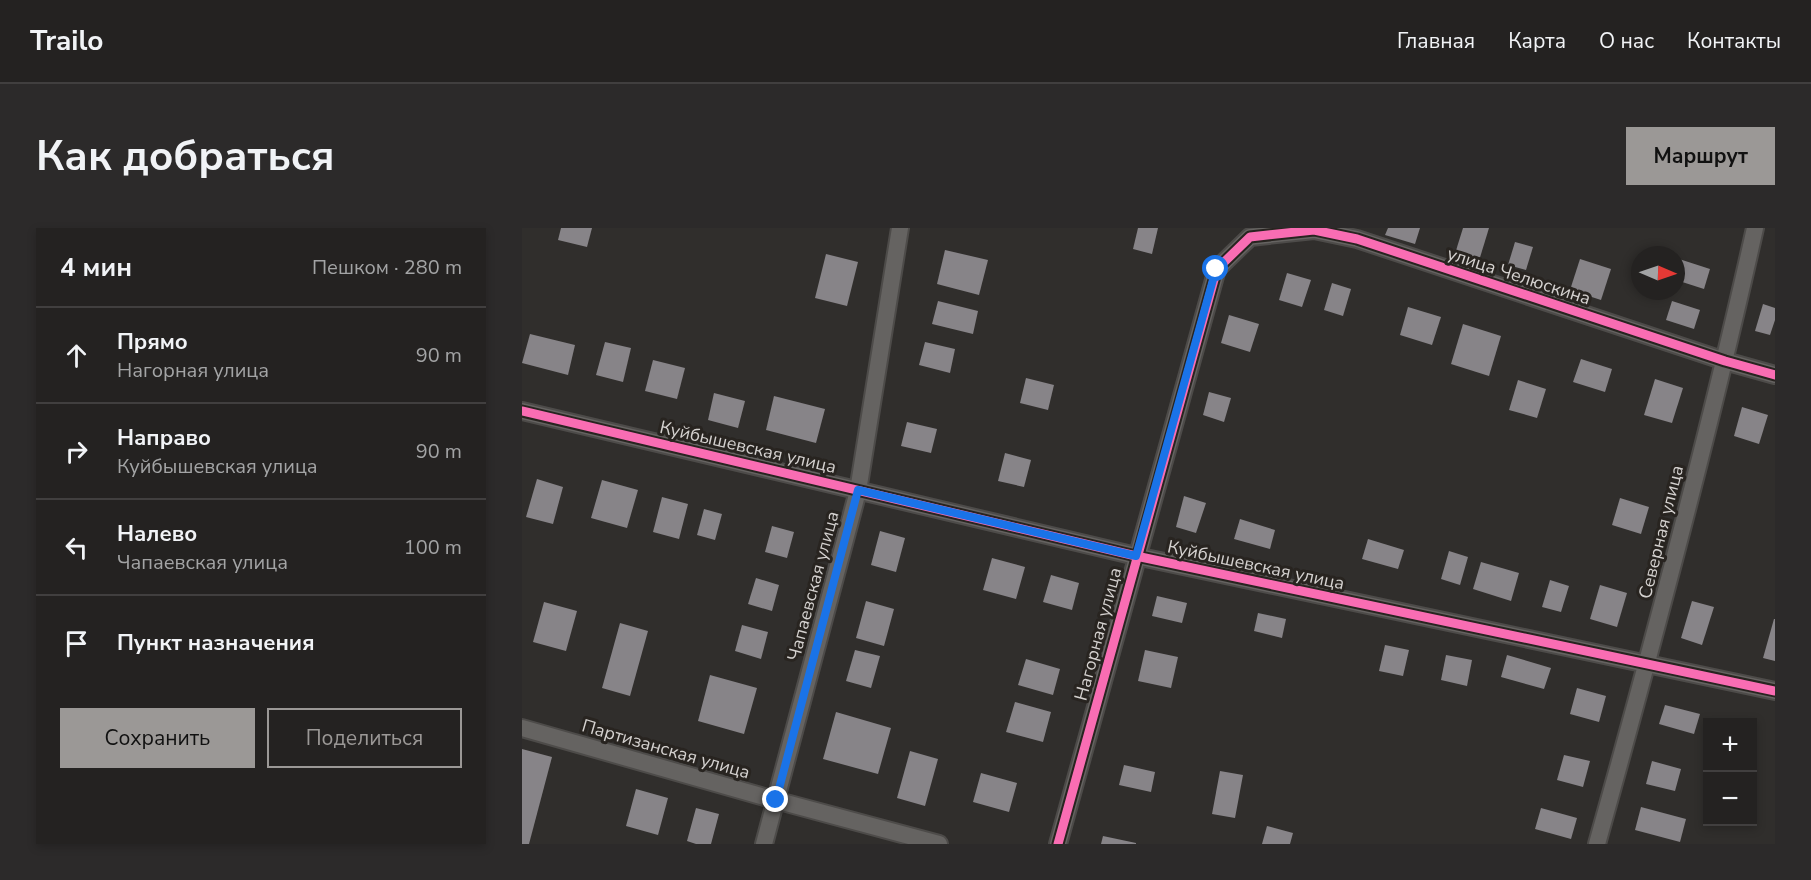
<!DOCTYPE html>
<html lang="ru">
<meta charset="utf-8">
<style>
body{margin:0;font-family:"Nunito Sans",sans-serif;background:#2c2a2a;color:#f1f3f6}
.controls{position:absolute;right:18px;bottom:18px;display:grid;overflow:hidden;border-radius:0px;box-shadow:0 3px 9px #0003}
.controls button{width:54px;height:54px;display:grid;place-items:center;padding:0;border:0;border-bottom:2px solid #413f3f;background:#242221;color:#f1f3f6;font:30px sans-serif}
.compass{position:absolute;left:1109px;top:18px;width:54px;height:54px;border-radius:50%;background:#242221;box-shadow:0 3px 9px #0003;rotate:92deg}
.stop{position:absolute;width:18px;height:18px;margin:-14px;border:4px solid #1a73e8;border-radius:50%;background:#fff}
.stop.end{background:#1a73e8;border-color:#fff;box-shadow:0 2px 6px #0008}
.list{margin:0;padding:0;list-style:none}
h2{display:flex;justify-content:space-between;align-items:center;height:78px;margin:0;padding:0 24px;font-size:26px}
h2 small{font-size:20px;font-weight:400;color:#a3a4a5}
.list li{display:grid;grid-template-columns:39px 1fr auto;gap:18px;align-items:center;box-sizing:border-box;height:96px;padding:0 24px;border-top:2px solid #413f3f}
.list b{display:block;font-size:22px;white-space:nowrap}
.list p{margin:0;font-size:20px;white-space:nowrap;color:#a3a4a5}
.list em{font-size:20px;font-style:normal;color:#a3a4a5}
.actions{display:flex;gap:12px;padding:18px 24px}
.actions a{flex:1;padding:14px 0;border:2px solid #9b9896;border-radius:0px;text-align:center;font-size:21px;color:#9b9896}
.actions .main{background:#9b9896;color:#111}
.icon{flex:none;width:33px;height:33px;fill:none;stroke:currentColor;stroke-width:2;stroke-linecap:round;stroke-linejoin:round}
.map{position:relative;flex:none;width:1253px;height:616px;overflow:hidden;border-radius:0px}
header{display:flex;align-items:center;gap:36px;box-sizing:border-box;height:84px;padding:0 30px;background:#242221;border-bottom:2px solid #413f3f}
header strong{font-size:28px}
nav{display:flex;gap:33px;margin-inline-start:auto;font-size:21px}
.intro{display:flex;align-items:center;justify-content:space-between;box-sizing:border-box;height:144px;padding:0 36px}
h1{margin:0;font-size:42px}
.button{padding:15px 27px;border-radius:0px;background:#9b9896;color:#111;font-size:21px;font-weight:700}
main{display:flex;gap:36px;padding:0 36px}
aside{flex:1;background:#242221;border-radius:0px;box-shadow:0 3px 9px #0003}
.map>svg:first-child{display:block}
</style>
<header>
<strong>Trailo</strong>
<nav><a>Главная</a><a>Карта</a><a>О нас</a><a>Контакты</a></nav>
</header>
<div class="intro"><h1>Как добраться</h1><a class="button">Маршрут</a></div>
<main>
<aside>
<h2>4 мин<small>Пешком · 280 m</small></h2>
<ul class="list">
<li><svg class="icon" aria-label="ahead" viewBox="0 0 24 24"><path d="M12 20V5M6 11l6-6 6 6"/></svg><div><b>Прямо</b><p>Нагорная улица</p></div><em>90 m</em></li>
<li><svg class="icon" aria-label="right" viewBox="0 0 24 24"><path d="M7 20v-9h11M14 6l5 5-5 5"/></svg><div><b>Направо</b><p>Куйбышевская улица</p></div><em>90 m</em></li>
<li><svg class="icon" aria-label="left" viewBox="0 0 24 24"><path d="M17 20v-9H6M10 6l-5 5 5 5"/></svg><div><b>Налево</b><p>Чапаевская улица</p></div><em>100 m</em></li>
<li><svg class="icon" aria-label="arrive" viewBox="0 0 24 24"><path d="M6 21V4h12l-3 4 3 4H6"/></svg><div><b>Пункт назначения</b></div></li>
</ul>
<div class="actions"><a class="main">Сохранить</a><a>Поделиться</a></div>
</aside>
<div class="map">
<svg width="1253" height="616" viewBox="0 0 1253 616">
<rect width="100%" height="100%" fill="#302e2c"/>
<!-- building -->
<g fill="#878488">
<path d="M39 0H70L65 19 36 12Z"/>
<path d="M616 0H636L630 26 611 21Z"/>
<path d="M866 0H898L893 16 863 7Z"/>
<path d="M941 0H967L956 36 932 29Z"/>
<path d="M993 14 1011 19 1004 42 986 37Z"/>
<path d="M423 22 466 32 457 67 415 56Z"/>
<path d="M304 26 336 34 325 78 293 70Z"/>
<path d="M1154 30 1188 41 1182 61 1154 52Z"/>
<path d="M1058 31 1089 41 1079 72 1048 62Z"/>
<path d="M765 45 789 52 780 79 757 72Z"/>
<path d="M810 55 829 61 821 88 802 82Z"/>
<path d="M416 73 456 83 451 106 410 96Z"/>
<path d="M1150 73 1178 82 1172 101 1144 92Z"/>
<path d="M1241 76 1253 80V92L1248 107 1233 103Z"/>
<path d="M886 79 919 89 910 117 878 107Z"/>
<path d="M707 87 737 96 728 124 699 115Z"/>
<path d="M941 96 979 108 967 148 929 136Z"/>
<path d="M8 106 53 117 46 147 0 135Z"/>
<path d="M83 114 109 120 101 154 74 147Z"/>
<path d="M403 114 433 121 428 145 397 137Z"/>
<path d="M1059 131 1090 141 1083 164 1051 154Z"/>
<path d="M131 132 163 140 155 171 123 163Z"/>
<path d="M504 150 532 157 526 182 498 175Z"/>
<path d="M1133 151 1161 160 1150 195 1122 187Z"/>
<path d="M996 152 1024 161 1015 190 987 182Z"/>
<path d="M687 164 709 170 702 194 681 187Z"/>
<path d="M192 165 223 173 216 200 186 192Z"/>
<path d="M252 168 303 181 294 215 244 202Z"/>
<path d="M1220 179 1246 187 1237 216 1212 208Z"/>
<path d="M385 194 415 201 409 225 379 218Z"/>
<path d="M483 225 509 232 502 259 476 253Z"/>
<path d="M15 251 41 259 31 296 4 289Z"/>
<path d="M80 252 116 262 105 300 69 290Z"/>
<path d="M662 268 684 275 674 305 654 299Z"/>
<path d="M140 269 166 276 157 311 131 304Z"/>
<path d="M1098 270 1127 279 1119 306 1090 297Z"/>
<path d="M182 281 200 286 193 312 175 307Z"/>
<path d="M718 291 753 302 748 321 712 311Z"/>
<path d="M250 298 272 304 265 330 243 324Z"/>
<path d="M358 303 383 310 374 344 349 337Z"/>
<path d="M846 311 882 322 876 341 840 331Z"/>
<path d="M927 323 946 329 938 357 919 351Z"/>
<path d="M470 330 503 339 494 371 461 362Z"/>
<path d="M959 334 997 345 989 373 951 361Z"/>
<path d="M529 347 557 355 550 382 521 374Z"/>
<path d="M234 350 257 357 250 383 226 376Z"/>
<path d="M1028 352 1047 358 1039 384 1020 379Z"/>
<path d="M1078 357 1105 365 1095 399 1068 391Z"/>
<path d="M635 368 665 375 660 395 630 388Z"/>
<path d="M344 373 372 381 362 418 334 410Z"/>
<path d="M1170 373 1192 379 1180 417 1159 410Z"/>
<path d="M22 374 55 383 44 423 11 414Z"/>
<path d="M736 385 764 391 760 410 732 403Z"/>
<path d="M1252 391H1253V433L1241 430Z"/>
<path d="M98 395 126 403 108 468 80 460Z"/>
<path d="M220 397 246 404 239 431 213 423Z"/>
<path d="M863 417 887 422 881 448 857 443Z"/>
<path d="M333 422 358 428 349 460 324 453Z"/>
<path d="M623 422 656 429 649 460 616 453Z"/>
<path d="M924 427 950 432 945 458 919 452Z"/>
<path d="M985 427 1029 440 1022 461 979 449Z"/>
<path d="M504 431 538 441 531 467 496 457Z"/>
<path d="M188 447 235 460 222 506 176 493Z"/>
<path d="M1055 460 1084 468 1077 494 1048 486Z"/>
<path d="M493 474 529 484 521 514 484 504Z"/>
<path d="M1143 477 1178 486 1172 506 1137 496Z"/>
<path d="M314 484 369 500 356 546 301 531Z"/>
<path d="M0 521 30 529 7 616H0Z"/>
<path d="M388 523 416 531 403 578 375 570Z"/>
<path d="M1042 527 1068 533 1061 559 1035 552Z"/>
<path d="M1130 533 1159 541 1153 563 1124 556Z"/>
<path d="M602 537 633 544 629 564 597 557Z"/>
<path d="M698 543 721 547 713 590 690 586Z"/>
<path d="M459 545 495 555 487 584 451 574Z"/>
<path d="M114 561 146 570 136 607 104 598Z"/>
<path d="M1119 579 1164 591 1158 614 1113 602Z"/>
<path d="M174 580 197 586 189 616H174L165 613Z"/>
<path d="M1019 580 1055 590 1049 611 1013 601Z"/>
<path d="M745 598 771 605 768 616H740Z"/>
<path d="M581 608 614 615V616H579Z"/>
</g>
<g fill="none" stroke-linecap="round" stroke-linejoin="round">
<!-- minor casing -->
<g stroke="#4d4b49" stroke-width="20">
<g id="minor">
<path d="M0 183 614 328 1253 463"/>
<path d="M0 500 253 572 417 616"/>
<path d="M242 616 336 263 378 0"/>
<path d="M536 616 695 41 728 9 792 2 835 11 1203 133 1253 147"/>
<path d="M1075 616C1132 412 1187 207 1233 0"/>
</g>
</g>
<!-- minor -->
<use href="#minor" stroke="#656361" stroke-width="16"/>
<!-- cycleway casing -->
<g stroke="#282420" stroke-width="13">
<g id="cycleway">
<path d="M0 183 614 328 1253 463"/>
<path d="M536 616 695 41 728 9 792 2 835 11 1203 133 1253 147"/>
</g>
</g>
<!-- cycleway -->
<use href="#cycleway" stroke="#f96db3" stroke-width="9"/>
</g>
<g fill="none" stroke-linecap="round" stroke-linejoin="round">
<!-- route -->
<path stroke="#1a73e8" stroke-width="8" d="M254 572 336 262 614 328 694 41"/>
</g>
<g text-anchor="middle" stroke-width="6" stroke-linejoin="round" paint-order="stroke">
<!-- street labels -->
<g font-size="18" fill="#d4d1cf" stroke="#282420">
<text transform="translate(997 48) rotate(18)" y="6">улица Челюскина</text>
<text transform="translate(226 219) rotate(13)" y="6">Куйбышевская улица</text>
<text transform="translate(1139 304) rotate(-76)" y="6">Северная улица</text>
<text transform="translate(734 337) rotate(12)" y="6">Куйбышевская улица</text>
<text transform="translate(291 358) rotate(-75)" y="6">Чапаевская улица</text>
<text transform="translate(576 406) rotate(-75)" y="6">Нагорная улица</text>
<text transform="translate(144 521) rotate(16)" y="6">Партизанская улица</text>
</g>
</g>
</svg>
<div class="controls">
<button>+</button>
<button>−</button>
</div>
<svg class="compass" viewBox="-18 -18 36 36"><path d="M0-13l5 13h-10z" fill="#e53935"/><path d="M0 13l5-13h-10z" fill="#a3a4a5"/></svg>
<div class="stop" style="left:694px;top:41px"></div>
<div class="stop end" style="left:254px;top:572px"></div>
</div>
</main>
